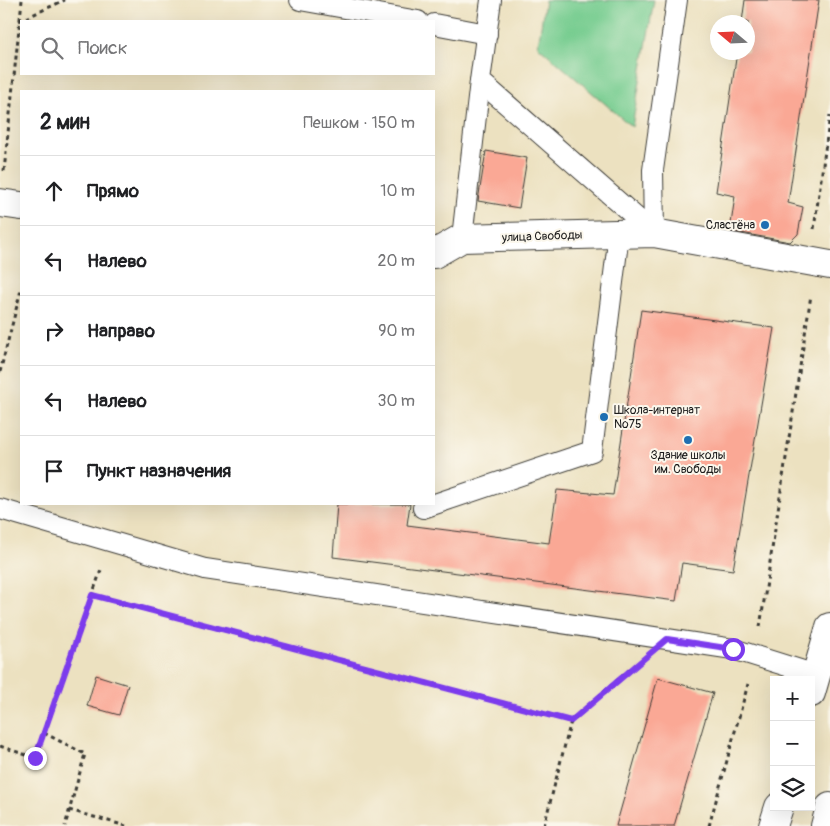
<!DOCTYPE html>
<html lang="ru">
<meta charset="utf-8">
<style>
body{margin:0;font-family:Pangolin,sans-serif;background:#f2f2f2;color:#202124}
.controls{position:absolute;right:15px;bottom:15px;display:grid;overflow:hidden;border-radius:0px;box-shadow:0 5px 20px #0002}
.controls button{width:45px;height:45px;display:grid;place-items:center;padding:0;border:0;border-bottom:1px solid #e0e0e0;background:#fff;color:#202124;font:25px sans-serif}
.compass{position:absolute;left:710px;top:15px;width:45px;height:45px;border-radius:50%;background:#fff;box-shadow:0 5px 20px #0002;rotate:289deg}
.stop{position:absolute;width:15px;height:15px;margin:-11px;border:4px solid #7c3aed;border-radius:50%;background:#fff}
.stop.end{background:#7c3aed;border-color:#fff;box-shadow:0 1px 5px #0008}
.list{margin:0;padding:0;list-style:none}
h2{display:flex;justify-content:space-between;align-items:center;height:65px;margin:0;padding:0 20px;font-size:21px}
h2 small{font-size:16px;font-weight:400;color:#757577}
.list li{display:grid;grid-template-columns:32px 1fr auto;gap:15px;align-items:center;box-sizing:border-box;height:70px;padding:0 20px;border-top:1px solid #e0e0e0}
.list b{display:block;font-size:19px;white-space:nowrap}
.list em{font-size:16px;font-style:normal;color:#757577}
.icon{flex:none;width:28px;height:28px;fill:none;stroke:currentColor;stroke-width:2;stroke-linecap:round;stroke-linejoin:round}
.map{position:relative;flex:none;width:830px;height:826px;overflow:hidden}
.search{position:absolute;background:#fff;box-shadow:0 5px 20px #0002;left:20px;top:20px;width:415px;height:55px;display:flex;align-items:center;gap:12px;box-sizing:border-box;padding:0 18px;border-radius:0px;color:#757577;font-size:19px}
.panel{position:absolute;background:#fff;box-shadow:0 5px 20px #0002;left:20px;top:90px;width:415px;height:415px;border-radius:0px}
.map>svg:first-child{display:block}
</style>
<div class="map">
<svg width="830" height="826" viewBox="0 0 830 826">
<rect width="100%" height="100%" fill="#fbf7ec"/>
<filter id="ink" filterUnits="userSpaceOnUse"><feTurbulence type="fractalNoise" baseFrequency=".02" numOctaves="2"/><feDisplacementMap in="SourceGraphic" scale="10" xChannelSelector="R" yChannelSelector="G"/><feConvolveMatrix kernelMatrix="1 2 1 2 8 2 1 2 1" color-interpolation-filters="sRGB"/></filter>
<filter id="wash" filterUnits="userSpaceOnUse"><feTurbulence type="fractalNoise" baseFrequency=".0096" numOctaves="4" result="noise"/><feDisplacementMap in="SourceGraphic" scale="20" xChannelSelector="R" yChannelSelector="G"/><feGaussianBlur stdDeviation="1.12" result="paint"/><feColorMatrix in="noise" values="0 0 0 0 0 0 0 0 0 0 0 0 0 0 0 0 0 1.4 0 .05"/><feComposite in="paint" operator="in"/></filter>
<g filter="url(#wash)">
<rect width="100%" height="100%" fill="#ece1c0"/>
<!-- green -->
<path fill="#78cd91" stroke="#4a7456" d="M545 0H654L632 127 538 46Z"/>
<g id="blocks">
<!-- building -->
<g fill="#faa895">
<path d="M745 0H819L788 203 803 207 798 234 790 242 730 231 735 196 716 192 737 52H748V22H742Z"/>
<path d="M486 151 527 158 519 208 478 201Z"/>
<path d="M641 310 774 328 733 570 682 563 676 601 333 557 337 504H410L407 525 549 543 557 490 613 495Z"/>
<path d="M96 675 128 685 119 715 87 706Z"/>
<path d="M658 678 713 693 674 826H616Z"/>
</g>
</g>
</g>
<g filter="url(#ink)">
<use href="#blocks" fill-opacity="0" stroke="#3b3a35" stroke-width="1"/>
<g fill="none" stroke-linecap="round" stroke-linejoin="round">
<!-- lane casing -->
<g stroke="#3b3a35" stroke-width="22">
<g id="lane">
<path d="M300 0 418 21"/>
<path d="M491 0 480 81 654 233"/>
<path d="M434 24 487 34"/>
<path d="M654 233 653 170 677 0"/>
<path d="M462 238 480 81"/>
<path d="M423 508 592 451 619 234"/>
<path d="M0 509 205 569 733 649 816 675"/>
</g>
</g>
<!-- street casing -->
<g stroke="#3b3a35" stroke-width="30">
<g id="street">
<path d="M0 203 21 206"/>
<path d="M434 254 462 238 654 233 830 265"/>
</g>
</g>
<!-- primary casing -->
<g stroke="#3b3a35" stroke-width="30">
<g id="primary">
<path d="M811 693 830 627"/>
<path d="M773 826 779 807"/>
<path d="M825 826 830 807"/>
</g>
</g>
<!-- path -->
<g stroke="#3b3a35" stroke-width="3" stroke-dasharray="4 4" stroke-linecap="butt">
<path d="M19 21 65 0"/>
<path d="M4 171 22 0"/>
<path d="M814 229 830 115"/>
<path d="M0 372 21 290"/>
<path d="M92 595 571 721"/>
<path d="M760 627 811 295"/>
<path d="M44 733 85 754 65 826"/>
<path d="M0 746 35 758 101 570"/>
<path d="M69 810 126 826"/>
<path d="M544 826 571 721 636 665"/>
<path d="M709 826 748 684"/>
</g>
<!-- lane -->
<use href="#lane" stroke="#fff" stroke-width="20"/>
<!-- street -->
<use href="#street" stroke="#fff" stroke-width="28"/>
<!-- primary -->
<use href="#primary" stroke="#fff" stroke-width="28"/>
</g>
</g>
<g fill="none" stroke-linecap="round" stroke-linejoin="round" filter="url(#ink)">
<!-- route -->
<path stroke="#7c3aed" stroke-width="6" d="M35 758 92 595 571 721 667 639 733 649"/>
</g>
<!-- markers -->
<g fill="#1f6fb2" stroke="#fbf7ec" stroke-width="2">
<circle cx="765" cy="225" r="5"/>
<circle cx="604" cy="417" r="5"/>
<circle cx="688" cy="440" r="5"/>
</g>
<g text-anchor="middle" stroke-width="4" stroke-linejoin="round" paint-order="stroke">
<!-- poi labels -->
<g font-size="12" fill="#1c1c1c" stroke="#fbf7ec" text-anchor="end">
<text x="755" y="229">Сластёна</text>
<text x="614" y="414" text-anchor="start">Школа-интернат<tspan x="614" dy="14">№75</tspan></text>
<text x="688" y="459" text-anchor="middle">Здание школы<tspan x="688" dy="14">им. Свободы</tspan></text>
</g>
<!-- street labels -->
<g font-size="12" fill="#1c1c1c" stroke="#fbf7ec">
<text transform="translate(542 236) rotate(-2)" y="4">улица Свободы</text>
</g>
</g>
</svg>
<div class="controls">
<button>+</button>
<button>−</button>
<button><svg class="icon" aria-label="layers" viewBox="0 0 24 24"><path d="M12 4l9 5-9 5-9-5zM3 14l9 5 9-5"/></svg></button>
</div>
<svg class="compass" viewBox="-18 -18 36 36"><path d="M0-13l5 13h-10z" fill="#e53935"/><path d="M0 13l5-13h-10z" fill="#757577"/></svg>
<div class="stop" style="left:733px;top:649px"></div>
<div class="stop end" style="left:35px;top:758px"></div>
<div class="search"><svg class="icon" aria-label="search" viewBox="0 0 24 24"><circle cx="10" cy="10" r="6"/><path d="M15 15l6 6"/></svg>Поиск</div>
<section class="panel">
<h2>2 мин<small>Пешком · 150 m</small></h2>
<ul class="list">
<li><svg class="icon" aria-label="ahead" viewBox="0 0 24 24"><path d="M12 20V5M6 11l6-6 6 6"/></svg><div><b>Прямо</b></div><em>10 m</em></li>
<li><svg class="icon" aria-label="left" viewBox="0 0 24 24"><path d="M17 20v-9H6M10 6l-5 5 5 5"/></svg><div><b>Налево</b></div><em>20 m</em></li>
<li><svg class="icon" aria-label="right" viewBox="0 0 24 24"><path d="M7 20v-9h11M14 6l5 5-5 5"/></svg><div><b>Направо</b></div><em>90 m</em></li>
<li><svg class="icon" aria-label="left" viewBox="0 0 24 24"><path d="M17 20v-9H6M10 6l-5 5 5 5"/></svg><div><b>Налево</b></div><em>30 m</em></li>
<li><svg class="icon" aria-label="arrive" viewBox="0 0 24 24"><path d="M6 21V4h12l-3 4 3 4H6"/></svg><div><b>Пункт назначения</b></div></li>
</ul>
</section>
</div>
